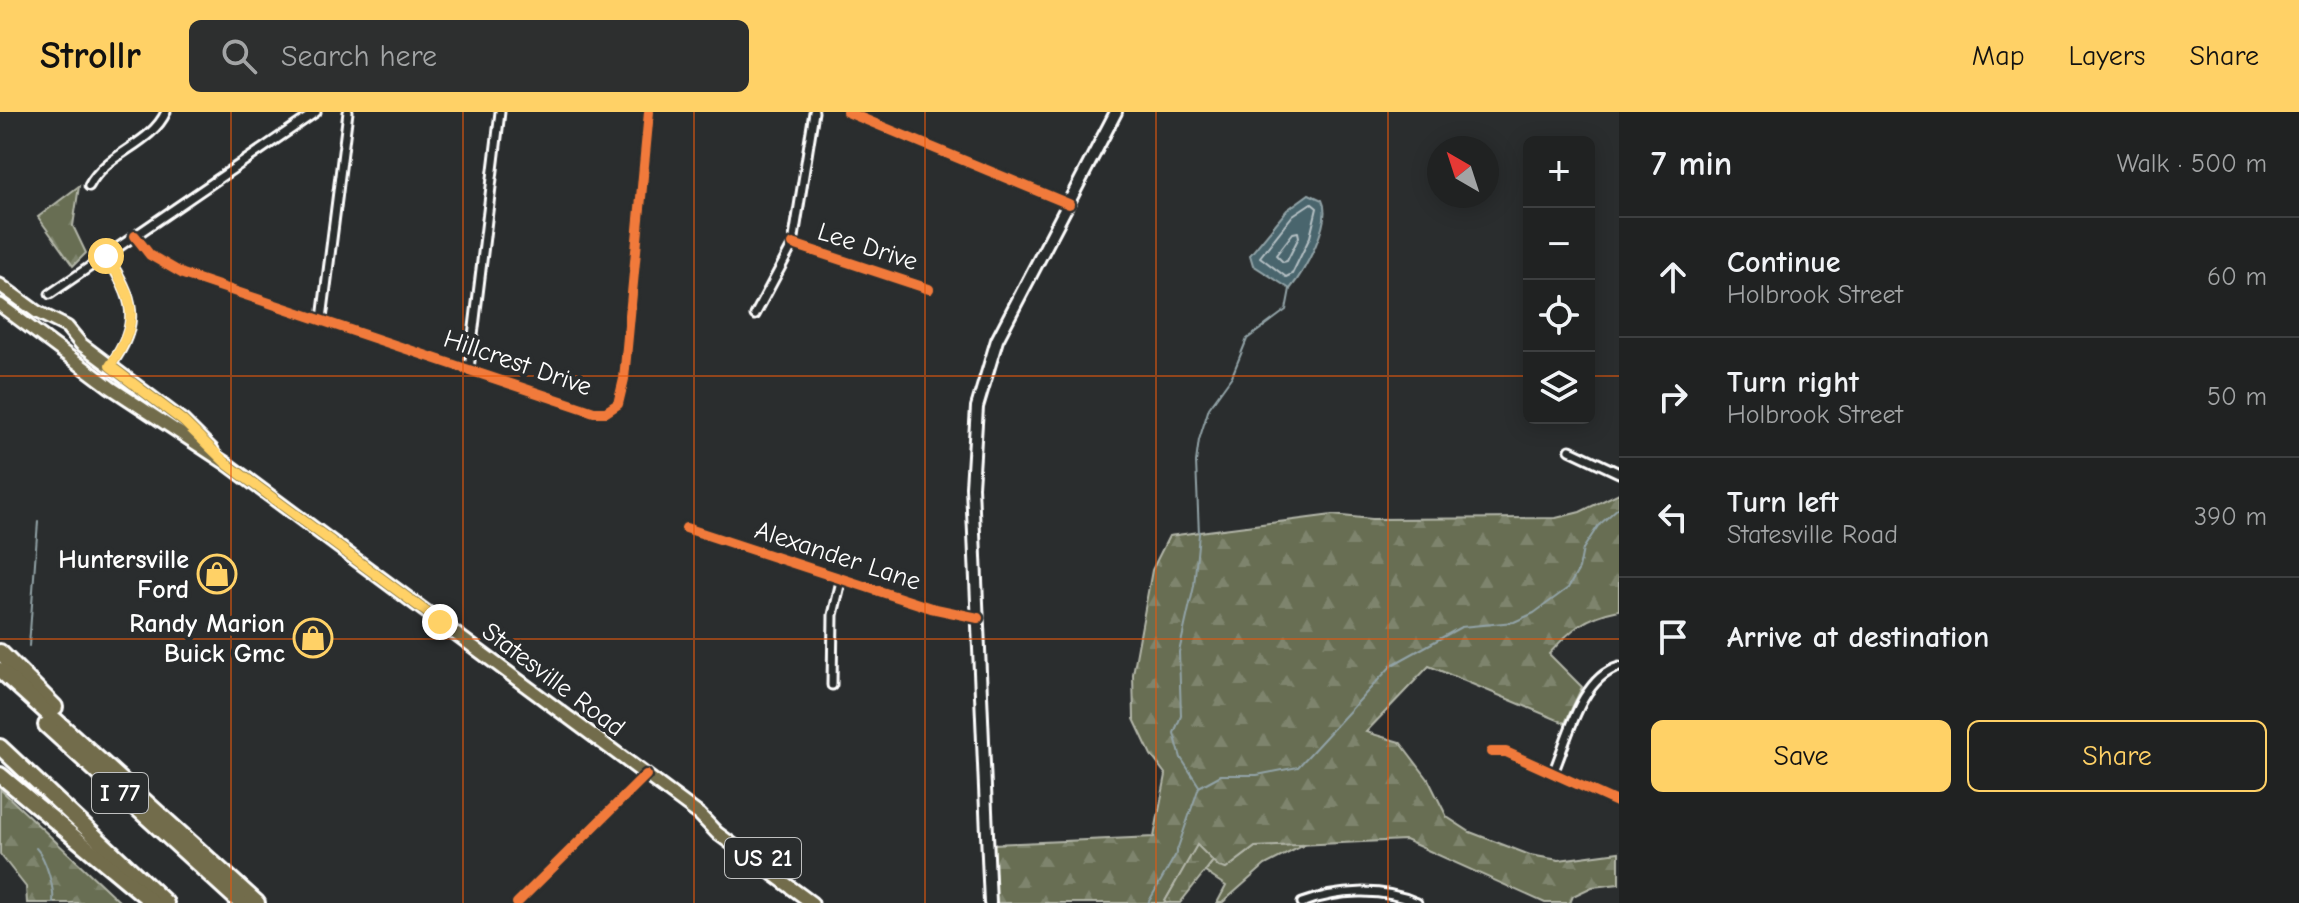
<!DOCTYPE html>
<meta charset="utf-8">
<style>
body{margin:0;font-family:"Comic Neue",sans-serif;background:#2d2f2f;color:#f1f3f6}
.controls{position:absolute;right:24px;top:24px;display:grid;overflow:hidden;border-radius:12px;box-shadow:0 4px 20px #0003}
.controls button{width:72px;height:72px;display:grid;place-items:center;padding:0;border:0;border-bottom:2px solid #3d3f40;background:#202222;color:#f1f3f6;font:40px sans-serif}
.compass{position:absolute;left:1427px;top:24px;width:72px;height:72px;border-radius:50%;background:#202222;box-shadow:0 4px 20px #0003;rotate:321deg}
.stop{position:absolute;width:24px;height:24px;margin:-18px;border:6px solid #ffd166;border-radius:50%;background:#fff}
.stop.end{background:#ffd166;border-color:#fff;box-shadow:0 2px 8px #0008}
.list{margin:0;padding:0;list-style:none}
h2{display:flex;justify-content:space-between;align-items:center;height:104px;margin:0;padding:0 32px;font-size:34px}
h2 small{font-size:26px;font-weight:400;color:#a2a4a5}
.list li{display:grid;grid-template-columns:52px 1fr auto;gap:24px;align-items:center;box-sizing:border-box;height:120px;padding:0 32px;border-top:2px solid #3d3f40}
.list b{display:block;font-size:30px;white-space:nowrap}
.list p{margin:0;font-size:26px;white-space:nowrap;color:#a2a4a5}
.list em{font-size:26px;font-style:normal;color:#a2a4a5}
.actions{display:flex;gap:16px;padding:24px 32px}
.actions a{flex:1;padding:18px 0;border:2px solid #ffd166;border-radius:12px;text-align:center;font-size:28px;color:#ffd166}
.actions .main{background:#ffd166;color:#111}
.icon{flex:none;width:44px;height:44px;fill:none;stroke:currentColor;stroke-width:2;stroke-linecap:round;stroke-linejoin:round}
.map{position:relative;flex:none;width:1619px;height:791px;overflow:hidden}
header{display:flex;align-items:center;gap:48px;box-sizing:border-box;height:112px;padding:0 40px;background:#ffd166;color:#111}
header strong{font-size:38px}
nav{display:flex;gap:44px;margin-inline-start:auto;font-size:28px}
.search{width:560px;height:72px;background:#2d2f2f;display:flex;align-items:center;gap:20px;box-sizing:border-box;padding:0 28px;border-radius:12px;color:#a2a4a5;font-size:30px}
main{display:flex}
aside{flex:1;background:#202222}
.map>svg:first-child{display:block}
</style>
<header>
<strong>Strollr</strong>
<div class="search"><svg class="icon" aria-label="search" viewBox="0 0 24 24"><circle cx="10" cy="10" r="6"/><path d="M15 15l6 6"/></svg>Search here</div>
<nav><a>Map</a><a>Layers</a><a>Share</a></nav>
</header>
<main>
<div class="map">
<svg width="1619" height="791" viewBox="0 0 1619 791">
<defs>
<pattern id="forest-firs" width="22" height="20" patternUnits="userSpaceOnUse" patternTransform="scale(2)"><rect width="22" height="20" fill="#676e53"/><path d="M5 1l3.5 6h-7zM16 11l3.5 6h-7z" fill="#7e846d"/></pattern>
<pattern id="wetland-marsh" width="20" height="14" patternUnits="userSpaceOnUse" patternTransform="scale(2)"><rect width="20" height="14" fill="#676e53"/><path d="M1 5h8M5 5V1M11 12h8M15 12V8" fill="none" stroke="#7e846d"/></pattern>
</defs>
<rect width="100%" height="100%" fill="#2a2d2e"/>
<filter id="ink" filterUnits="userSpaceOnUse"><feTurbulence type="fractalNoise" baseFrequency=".0125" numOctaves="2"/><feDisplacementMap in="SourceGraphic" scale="16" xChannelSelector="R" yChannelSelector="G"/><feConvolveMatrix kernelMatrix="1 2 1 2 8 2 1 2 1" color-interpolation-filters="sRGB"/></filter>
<g filter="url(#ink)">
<!-- green -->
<path fill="#676e53" stroke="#b3b6a9" stroke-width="2" d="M1306 732 1265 753 1222 791H1217L1226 774 1205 760 1213 749 1226 757 1255 735Z"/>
<!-- forest -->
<g fill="url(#forest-firs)" stroke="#b3b6a9" stroke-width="2">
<path d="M79 74 73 114 86 141 73 154 38 105Z"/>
<path d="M1619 381V498C1585 505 1571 517 1549 542L1582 575 1565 611 1429 554 1366 620 1400 630 1428 667 1447 705 1470 720 1530 743 1559 748 1619 740V772L1592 775 1573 784 1570 791H1545L1405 728 1255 735 1226 757 1219 755 1197 734 1164 791H996L993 732 1154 725 1166 663 1151 643 1134 607 1133 562 1152 458 1169 424 1332 403 1372 407 1556 406 1580 400Z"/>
<path d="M0 677 121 791H27L26 775 0 742Z"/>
</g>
<!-- wetland -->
<path fill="url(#wetland-marsh)" stroke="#b3b6a9" stroke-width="2" d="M1197 733 1213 749 1180 791H1164Z"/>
<!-- water -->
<path fill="#49656d" stroke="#92a3a7" stroke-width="2" d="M1309 82 1322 88C1333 109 1304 160 1290 177L1253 153 1250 143 1287 98Z"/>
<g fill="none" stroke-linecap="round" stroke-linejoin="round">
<!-- shore -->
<g stroke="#b6c1c5" stroke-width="2">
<path d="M1311 91 1317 96 1310 125 1292 162 1286 165 1260 145 1293 103Z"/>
<path d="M1293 121 1298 120 1299 125 1287 149 1283 150 1276 143Z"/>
</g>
<!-- stream -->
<g stroke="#92a3a7" stroke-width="2">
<path d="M29 534 38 409"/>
<path d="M1199 674 1181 646 1174 621 1181 604 1179 540 1194 474 1199 422 1196 350 1199 328 1209 296 1232 264 1247 227 1286 198 1290 177"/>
<path d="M36 736C46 746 55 778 53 791"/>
<path d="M1148 791 1175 744 1199 675 1221 663H1257L1298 655 1392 553 1461 515 1514 510 1534 501 1568 476 1579 457 1583 437 1598 414 1619 395"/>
</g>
<!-- minor casing -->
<g stroke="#fff" stroke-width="13">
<g id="minor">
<path d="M847 0 1069 92"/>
<path d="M89 74C106 41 151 33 166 0"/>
<path d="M135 124 150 143 183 162 594 300H606L618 292 624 267 649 0"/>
<path d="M793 132 929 177"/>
<path d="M106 144C134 185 142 212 110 254"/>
<path d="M50 182 316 0"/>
<path d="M755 203 793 132 814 0"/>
<path d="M322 207 348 0"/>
<path d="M469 257 500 0"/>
<path d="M1570 338 1619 361"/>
<path d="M686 416 931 496 978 506"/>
<path d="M832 573 833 503 841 469"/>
<path d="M1491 640H1506L1619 691"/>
<path d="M1553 661C1568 627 1580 566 1619 555"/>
<path d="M517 791 646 663"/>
<path d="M1302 791C1336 778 1383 775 1417 791"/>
</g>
</g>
<!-- secondary casing -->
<g stroke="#fff" stroke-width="16">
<path id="secondary" d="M990 791 972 375 977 295 997 228 1116 0"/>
</g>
<!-- primary casing -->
<g stroke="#fff" stroke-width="17">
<g id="primary">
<path d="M0 173 37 200 67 215 81 232 183 309 212 338"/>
<path d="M0 193 110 275 227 352 700 703 717 721 812 791"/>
</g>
</g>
<!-- motorway casing -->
<g stroke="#fff" stroke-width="20">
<g id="motorway">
<path d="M0 540 55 595"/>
<path d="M0 558 257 791"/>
<path d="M46 613 241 791"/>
<path d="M0 635 166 791"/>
<path d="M0 663 151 789"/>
</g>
</g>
<!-- minor -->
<use href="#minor" stroke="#2a2d2e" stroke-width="7"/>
<!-- secondary -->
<use href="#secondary" stroke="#2a2d2e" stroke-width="10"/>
<!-- primary -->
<use href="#primary" stroke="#726c4b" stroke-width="11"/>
<!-- motorway -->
<use href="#motorway" stroke="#726c4b" stroke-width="14"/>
<!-- cycleway casing -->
<g stroke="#2a2d2e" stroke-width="15">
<g id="cycleway">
<path d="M847 0 1069 92"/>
<path d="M135 124 150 143 183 162 594 300H606L618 292 624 267 649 0"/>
<path d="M793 132 929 177"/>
<path d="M686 416 931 496 978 506"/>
<path d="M1491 640H1506L1619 691"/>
<path d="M517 791 646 663"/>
</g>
</g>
<!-- cycleway -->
<use href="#cycleway" stroke="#f17a3a" stroke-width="10"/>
</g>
</g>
<g fill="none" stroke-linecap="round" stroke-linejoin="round" filter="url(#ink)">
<!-- route -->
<path stroke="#ffd166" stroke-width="10" d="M106 144C135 186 141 211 110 254L183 309 227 352 440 510"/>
</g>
<!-- grid -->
<path fill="none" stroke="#e8590c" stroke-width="2" stroke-opacity="0.55" d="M231 0V791M463 0V791M694 0V791M925 0V791M1156 0V791M1388 0V791M0 264H1529M1589 264H1619M0 527H1619"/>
<!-- icons -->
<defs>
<g id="shop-ring" transform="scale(2)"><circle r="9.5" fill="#2a2d2e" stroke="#ffd166" stroke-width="1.5"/><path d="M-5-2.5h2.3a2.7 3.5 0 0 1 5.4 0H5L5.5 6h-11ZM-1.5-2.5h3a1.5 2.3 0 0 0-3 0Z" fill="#ffd166"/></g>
</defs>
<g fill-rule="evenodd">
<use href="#shop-ring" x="217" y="462"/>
<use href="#shop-ring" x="313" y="526"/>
</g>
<g text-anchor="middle" stroke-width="8" stroke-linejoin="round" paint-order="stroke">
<!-- shield labels -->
<g fill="#2a2d2e" stroke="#bfc0c0" stroke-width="2">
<rect x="92" y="661" width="56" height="40" rx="6"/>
<rect x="725" y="726" width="76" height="40" rx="6"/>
</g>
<g font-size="24" font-weight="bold" fill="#fff">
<text x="120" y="689">I 77</text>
<text x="763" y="754">US 21</text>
</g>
<!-- street labels -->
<g font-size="26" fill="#fff" stroke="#2a2d2e">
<text transform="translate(868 134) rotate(18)" y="9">Lee Drive</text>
<text transform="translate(518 250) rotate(19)" y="9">Hillcrest Drive</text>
<text transform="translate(838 443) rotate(18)" y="9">Alexander Lane</text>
<text transform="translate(554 567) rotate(37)" y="9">Statesville Road</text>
</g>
<!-- poi labels -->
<g font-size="26" font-weight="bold" fill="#fff" stroke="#2a2d2e" text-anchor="end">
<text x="189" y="456">Huntersville<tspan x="189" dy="30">Ford</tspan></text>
<text x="285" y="520">Randy Marion<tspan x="285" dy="30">Buick Gmc</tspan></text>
</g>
</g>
</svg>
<div class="controls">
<button>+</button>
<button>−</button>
<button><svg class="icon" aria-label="locate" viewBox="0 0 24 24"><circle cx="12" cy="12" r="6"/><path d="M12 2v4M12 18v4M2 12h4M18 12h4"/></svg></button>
<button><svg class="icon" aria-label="layers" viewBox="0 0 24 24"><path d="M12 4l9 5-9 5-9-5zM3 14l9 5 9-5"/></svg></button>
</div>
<svg class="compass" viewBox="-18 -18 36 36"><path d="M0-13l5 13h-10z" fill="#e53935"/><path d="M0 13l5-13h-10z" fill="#a2a4a5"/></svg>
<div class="stop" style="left:106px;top:144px"></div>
<div class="stop end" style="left:440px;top:510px"></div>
</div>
<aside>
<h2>7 min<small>Walk · 500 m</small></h2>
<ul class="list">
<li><svg class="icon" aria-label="ahead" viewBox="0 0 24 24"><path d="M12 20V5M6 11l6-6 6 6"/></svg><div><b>Continue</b><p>Holbrook Street</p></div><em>60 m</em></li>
<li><svg class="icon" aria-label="right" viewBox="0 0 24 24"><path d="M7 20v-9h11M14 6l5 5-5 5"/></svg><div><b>Turn right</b><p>Holbrook Street</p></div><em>50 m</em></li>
<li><svg class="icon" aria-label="left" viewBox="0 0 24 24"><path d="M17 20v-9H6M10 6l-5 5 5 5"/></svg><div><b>Turn left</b><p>Statesville Road</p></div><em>390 m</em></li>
<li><svg class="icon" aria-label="arrive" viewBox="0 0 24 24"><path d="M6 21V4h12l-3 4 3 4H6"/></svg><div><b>Arrive at destination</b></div></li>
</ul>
<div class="actions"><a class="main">Save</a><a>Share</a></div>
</aside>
</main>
